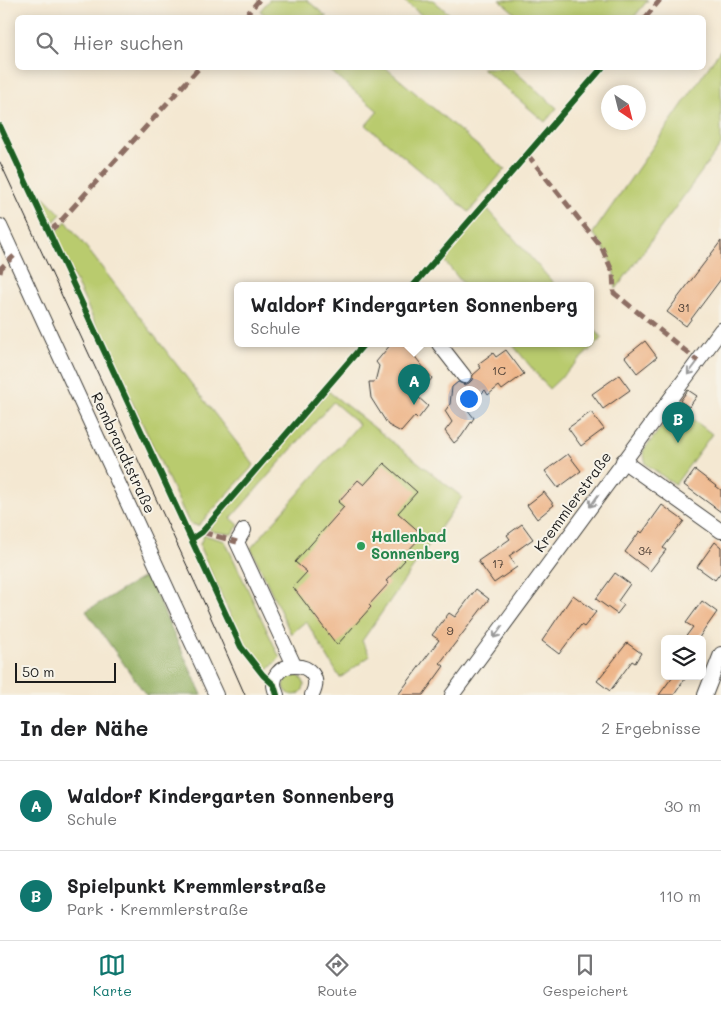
<!DOCTYPE html>
<html lang="de">
<meta charset="utf-8">
<style>
body{margin:0;font-family:Mali,sans-serif;background:#f6f6f6;color:#202124}
.controls{position:absolute;right:15px;bottom:15px;display:grid;overflow:hidden;border-radius:8px;box-shadow:0 2px 12px #0003}
.controls button{width:45px;height:45px;display:grid;place-items:center;padding:0;border:0;border-bottom:1px solid #e0e0e0;background:#fff;color:#202124;font:25px sans-serif}
.compass{position:absolute;left:601px;top:85px;width:45px;height:45px;border-radius:50%;background:#fff;box-shadow:0 2px 12px #0003;rotate:145deg}
.scale{position:absolute;left:15px;bottom:12px;width:101px;box-sizing:border-box;padding-left:5px;border:2px solid #1c1c1c;border-top:0;font-size:14px;line-height:18px;white-space:nowrap;color:#1c1c1c;-webkit-text-stroke:4px #f7f3e8;paint-order:stroke}
.you{position:absolute;left:468px;top:398px;width:18px;height:18px;margin:-12px;border:4px solid #fff;border-radius:50%;background:#1a73e8;box-shadow:0 0 0 8px #1a73e833}
.badge{display:grid;place-items:center;width:32px;height:32px;border-radius:50%;background:#0f766e;color:#fff;font-size:16px;font-weight:700}
.pin{position:absolute;translate:-50% -41px;filter:drop-shadow(0 1px 2px #0008)}
.pin::after{content:'';position:absolute;top:26px;width:18px;height:15px;background:inherit;clip-path:polygon(0 0,100% 0,50% 100%)}
.popup{position:absolute;left:234px;top:282px;width:360px;height:65px;box-sizing:border-box;display:grid;place-content:center;border-radius:8px;background:#fff;filter:drop-shadow(0 1px 4px #0005);font-size:16px;white-space:nowrap;color:#757577}
.popup b{font-size:19px;color:#202124}
.popup::after{content:'';position:absolute;left:50%;top:100%;margin-left:-10px;border:10px solid transparent;border-top-color:#fff}
.list{margin:0;padding:0;list-style:none}
h2{display:flex;justify-content:space-between;align-items:center;height:65px;margin:0;padding:0 20px;font-size:21px}
h2 small{font-size:16px;font-weight:400;color:#757577}
.list li{display:grid;grid-template-columns:32px 1fr auto;gap:15px;align-items:center;box-sizing:border-box;height:90px;padding:0 20px;border-top:1px solid #e0e0e0}
.list b{display:block;font-size:19px;white-space:nowrap}
.list p{margin:0;font-size:16px;white-space:nowrap;color:#757577}
.list em{font-size:16px;font-style:normal;color:#757577}
.icon{flex:none;width:28px;height:28px;fill:none;stroke:currentColor;stroke-width:2;stroke-linecap:round;stroke-linejoin:round}
.map{position:relative;flex:none;width:721px;height:695px;overflow:hidden}
.search{position:absolute;background:#fff;box-shadow:0 2px 12px #0003;left:15px;right:15px;top:15px;height:55px;display:flex;align-items:center;gap:12px;box-sizing:border-box;padding:0 18px;border-radius:8px;color:#757577;font-size:19px}
.sheet{height:245px;background:#fff}
nav{display:flex;justify-content:space-around;align-items:center;box-sizing:border-box;height:70px;border-top:1px solid #e0e0e0;background:#fff;font-size:14px;color:#757577}
nav a{display:grid;justify-items:center;gap:2px}
nav .on{color:#0f766e}
.map>svg:first-child{display:block}
</style>
<div class="map">
<svg width="721" height="695" viewBox="0 0 721 695">
<rect width="100%" height="100%" fill="#f7f3e8"/>
<filter id="ink" filterUnits="userSpaceOnUse"><feTurbulence type="fractalNoise" baseFrequency=".02" numOctaves="2"/><feDisplacementMap in="SourceGraphic" scale="10" xChannelSelector="R" yChannelSelector="G"/><feConvolveMatrix kernelMatrix="1 2 1 2 8 2 1 2 1" color-interpolation-filters="sRGB"/></filter>
<filter id="wash" filterUnits="userSpaceOnUse"><feTurbulence type="fractalNoise" baseFrequency=".0096" numOctaves="4" result="noise"/><feDisplacementMap in="SourceGraphic" scale="20" xChannelSelector="R" yChannelSelector="G"/><feGaussianBlur stdDeviation="1.12" result="paint"/><feColorMatrix in="noise" values="0 0 0 0 0 0 0 0 0 0 0 0 0 0 0 0 0 1.4 0 .05"/><feComposite in="paint" operator="in"/></filter>
<g filter="url(#wash)">
<rect width="100%" height="100%" fill="#f4e8d2"/>
<!-- green -->
<g fill="#b9cb6e" stroke="#6a7445">
<path d="M269 0H307L327 17H268L260 11Z"/>
<path d="M403 0H433L453 17H424Z"/>
<path d="M500 0H648L634 17 520 18Z"/>
<path d="M721 49V145L616 289C615 266 607 251 593 233Z"/>
<path d="M327 68H386L505 169 469 212 366 125 378 111Z"/>
<path d="M482 68H511L557 108 545 122Z"/>
<path d="M38 191 61 214 51 225Z"/>
<path d="M486 207 556 286H465L441 257Z"/>
<path d="M66 221 254 465 198 526 189 523 54 235Z"/>
<path d="M590 324 602 338 549 389 512 344H590Z"/>
<path d="M328 391 462 497 362 641 370 656 340 678 306 621 291 634 251 548 359 424 333 402 231 518 239 525 232 534 214 532 209 529Z"/>
<path d="M677 407 712 434 675 485 646 464 643 451Z"/>
<path d="M204 535 225 541 280 658 266 672 246 650 201 550 200 544Z"/>
<circle cx="294" cy="685" r="10"/>
</g>
<!-- forest -->
<path fill="#92af61" stroke="#57663e" d="M147 575 202 695H146L86 611Z"/>
<g id="blocks">
<!-- building -->
<g fill="#eeb68a">
<path d="M721 241V279L686 326 667 312Z"/>
<path d="M645 341 657 357 637 373 625 357Z"/>
<path d="M391 344H417L412 353 432 378 418 397 428 406 418 419 415 416 401 432 388 425 371 398 369 382H375L379 366 376 362Z"/>
<path d="M506 350 524 374 502 390 499 386 488 395 485 390 467 409 474 418 461 437 454 443 445 431 452 422 445 411 450 404 452 387 458 382 465 385 469 383 472 380 473 375 481 368 478 364 493 353 496 357Z"/>
<path d="M619 375 630 390 603 409 592 394Z"/>
<path d="M688 390 697 396 689 407 680 401Z"/>
<path d="M591 412 604 429 581 446 568 428Z"/>
<path d="M568 454 581 471 558 488 545 471Z"/>
<path d="M384 463 417 492 398 513 423 535 402 557 405 560 386 581 389 583 369 605 371 607 337 645 293 587 307 572 295 562 344 507 338 502 358 480 364 485Z"/>
<path d="M695 470 721 490V512L684 485Z"/>
<path d="M544 492 554 505 537 519 527 505Z"/>
<path d="M662 505 684 521 663 548 666 550 650 571 625 552 640 531 642 533Z"/>
<path d="M522 524 533 539 509 556 517 567 494 583 478 561 510 539 507 535Z"/>
<path d="M715 542 721 547V572L715 580 697 567Z"/>
<path d="M615 573 630 584 618 601 624 605 617 614 596 599Z"/>
<path d="M476 589 489 599 440 663 444 666 423 695H398L439 640 432 635 449 613 455 617Z"/>
<path d="M573 595 596 612 584 627 581 625 559 654 542 641Z"/>
<path d="M702 601 717 612 698 639H684L693 627 686 623Z"/>
<path d="M627 643 641 653 635 663 632 661 610 691 597 681Z"/>
<path d="M673 676H687L674 695H659Z"/>
</g>
</g>
</g>
<g filter="url(#ink)">
<use href="#blocks" fill-opacity="0" stroke="#3c3b37" stroke-width="1"/>
<g fill="none" stroke-linecap="round" stroke-linejoin="round">
<!-- minor casing -->
<g stroke="#3c3b37" stroke-width="16">
<g id="minor">
<path d="M0 226 216 695"/>
<path d="M439 344 464 376"/>
<path d="M623 461 721 531"/>
<path d="M244 530 237 542 294 665"/>
<path d="M277 695C259 656 331 657 312 695"/>
<path d="M452 695 721 330"/>
<path d="M705 695 721 654"/>
</g>
</g>
<!-- minor -->
<use href="#minor" stroke="#fff" stroke-width="14"/>
<!-- tram -->
<path stroke="#1c1c1c" stroke-width="1" d="M0 162 208 611 245 695"/>
<!-- quiet -->
<g stroke="#8d6e63" stroke-width="5" stroke-dasharray="10 5" stroke-linecap="butt">
<path d="M244 18 259 0"/>
<path d="M645 18 660 0"/>
<path d="M527 154 602 248 613 273 614 293 698 361"/>
<path d="M49 231 58 224 199 68"/>
<path d="M0 273 1 268 14 256"/>
<path d="M202 532 237 542"/>
</g>
<!-- cycleway casing -->
<g stroke="#f7f3e8" stroke-width="9">
<g id="cycleway">
<path d="M0 126 241 647 263 675 274 685 277 695"/>
<path d="M413 286 602 68"/>
<path d="M192 539 202 532 364 344"/>
</g>
</g>
<!-- cycleway -->
<use href="#cycleway" stroke="#1b5e20" stroke-width="6"/>
</g>
<!-- one-way arrows -->
<defs><path id="oneway-shaft" d="M-6 0H5M1.5-3L5.5 0L1.5 3" fill="none" stroke-width="1.6" stroke-linecap="round" stroke-linejoin="round" transform="scale(1.25)"/></defs>
<g stroke="#999">
<use href="#oneway-shaft" transform="translate(692 369) rotate(127)"/>
<use href="#oneway-shaft" transform="translate(594 501) rotate(126)"/>
<use href="#oneway-shaft" transform="translate(498 632) rotate(126)"/>
</g>
</g>
<!-- markers -->
<circle fill="#2e9e5b" stroke="#f7f3e8" stroke-width="2" cx="361" cy="546" r="5"/>
<g text-anchor="middle" stroke-width="4" stroke-linejoin="round" paint-order="stroke">
<!-- number labels -->
<g font-size="12" fill="#504238">
<text x="684" y="312">31</text>
<text x="499" y="375">1C</text>
<text x="645" y="555">34</text>
<text x="498" y="568">17</text>
<text x="450" y="635">9</text>
</g>
<!-- street labels -->
<g font-size="15" fill="#1c1c1c" stroke="#f7f3e8">
<text transform="translate(123 453) rotate(65)" y="5">Rembrandtstraße</text>
<text transform="translate(573 502) rotate(-54)" y="5">Kremmlerstraße</text>
</g>
<!-- leisure labels -->
<g font-size="15" font-weight="bold" fill="#27864d" stroke="#f7f3e8" text-anchor="start">
<text x="371" y="542">Hallenbad<tspan x="371" dy="17">Sonnenberg</tspan></text>
</g>
</g>
</svg>
<div class="controls">
<button><svg class="icon" aria-label="layers" viewBox="0 0 24 24"><path d="M12 4l9 5-9 5-9-5zM3 14l9 5 9-5"/></svg></button>
</div>
<svg class="compass" viewBox="-18 -18 36 36"><path d="M0-13l5 13h-10z" fill="#e53935"/><path d="M0 13l5-13h-10z" fill="#757577"/></svg>
<div class="scale">50 m</div>
<div class="you"></div>
<div class="pin badge" style="left:414px;top:405px">A</div>
<div class="popup"><b>Waldorf Kindergarten Sonnenberg</b>Schule</div>
<div class="pin badge" style="left:678px;top:443px">B</div>
<div class="search"><svg class="icon" aria-label="search" viewBox="0 0 24 24"><circle cx="10" cy="10" r="6"/><path d="M15 15l6 6"/></svg>Hier suchen</div>
</div>
<section class="sheet">
<h2>In der Nähe<small>2 Ergebnisse</small></h2>
<ul class="list">
<li><span class="badge">A</span><div><b>Waldorf Kindergarten Sonnenberg</b><p>Schule</p></div><em>30 m</em></li>
<li><span class="badge">B</span><div><b>Spielpunkt Kremmlerstraße</b><p>Park · Kremmlerstraße</p></div><em>110 m</em></li>
</ul>
</section>
<nav>
<a class="on"><svg class="icon" aria-label="map" viewBox="0 0 24 24"><path d="M3 6l6-2 6 2 6-2v14l-6 2-6-2-6 2zM9 4v14M15 6v14"/></svg>Karte</a>
<a><svg class="icon" aria-label="directions" viewBox="0 0 24 24"><path d="M12 3l9 9-9 9-9-9zM9 14v-3h6M13 9l2 2-2 2"/></svg>Route</a>
<a><svg class="icon" aria-label="saved" viewBox="0 0 24 24"><path d="M7 4h10v16l-5-4-5 4z"/></svg>Gespeichert</a>
</nav>
